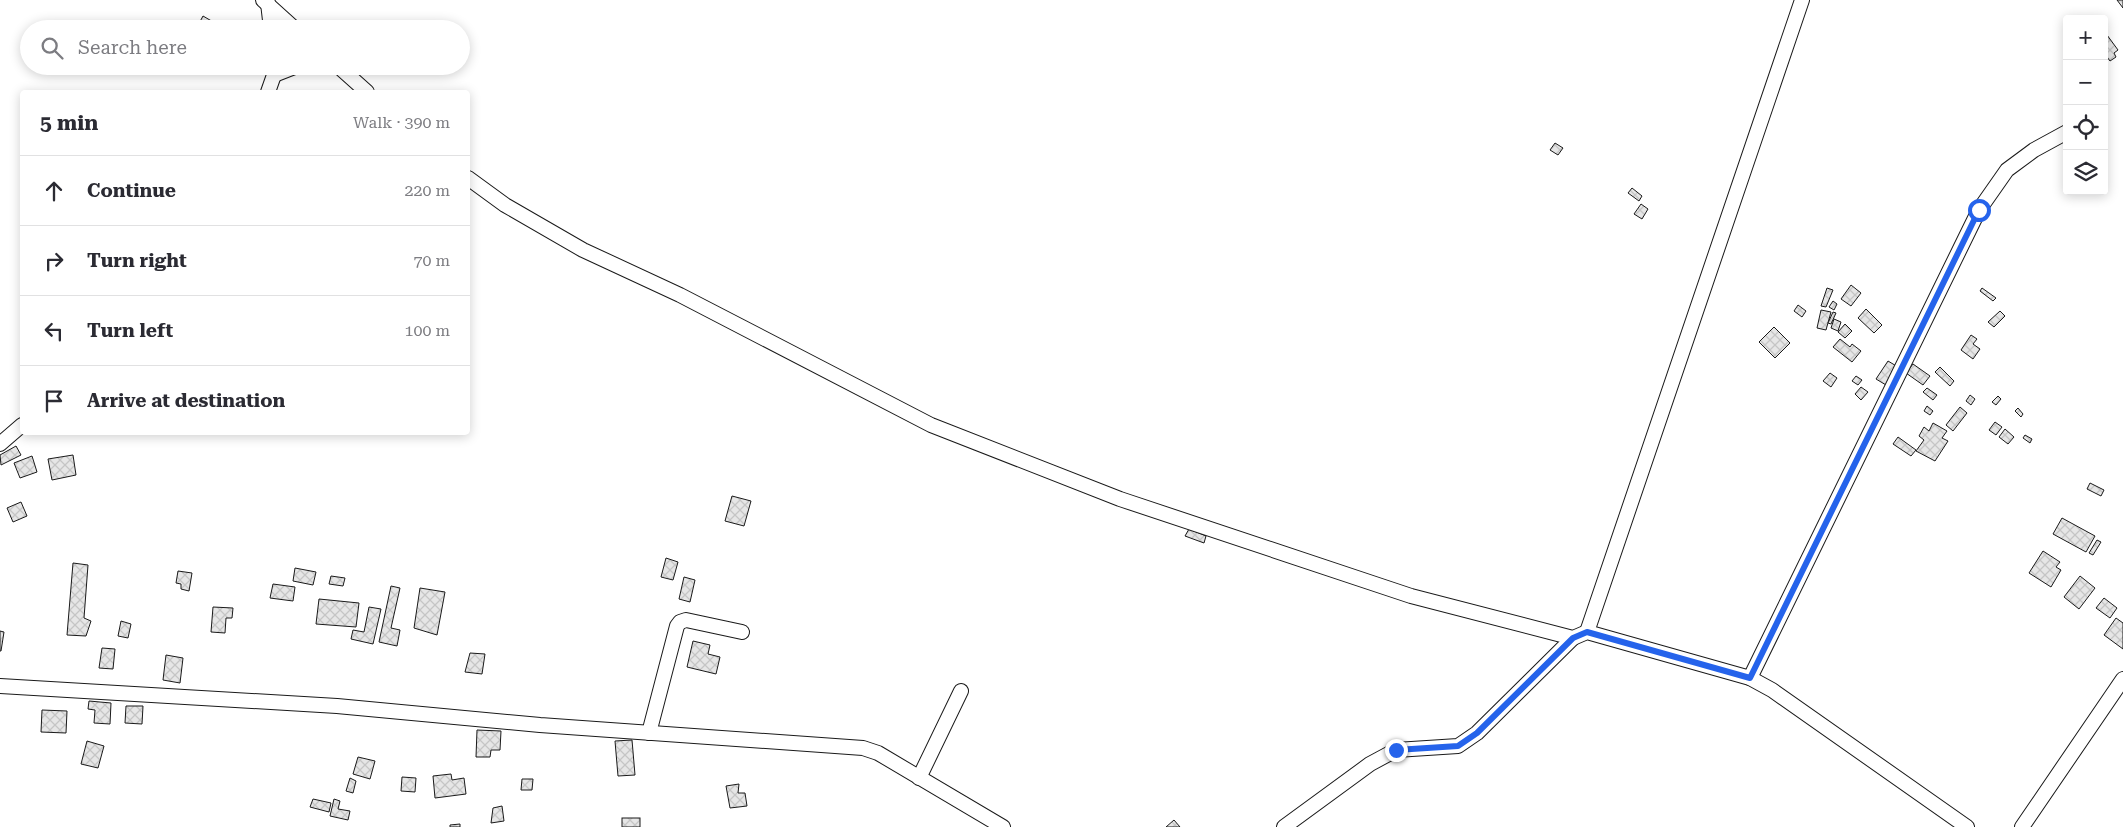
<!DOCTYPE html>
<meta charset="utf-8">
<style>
body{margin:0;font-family:"Roboto Serif",serif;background:#f2f2f3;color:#2b2b33}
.controls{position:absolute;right:15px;top:15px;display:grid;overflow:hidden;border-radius:5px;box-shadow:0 2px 12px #0003}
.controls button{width:45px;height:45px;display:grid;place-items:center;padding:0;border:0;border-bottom:1px solid #e1e1e2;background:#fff;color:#2b2b33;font:25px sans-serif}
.stop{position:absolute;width:15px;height:15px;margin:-11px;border:4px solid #2563eb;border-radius:50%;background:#fff}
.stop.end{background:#2563eb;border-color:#fff;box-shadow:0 1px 5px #0008}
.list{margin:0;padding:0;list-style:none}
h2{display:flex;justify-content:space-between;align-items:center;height:65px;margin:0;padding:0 20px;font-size:21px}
h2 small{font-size:16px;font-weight:400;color:#7c7c81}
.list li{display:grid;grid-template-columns:32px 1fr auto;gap:15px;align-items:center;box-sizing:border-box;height:70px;padding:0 20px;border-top:1px solid #e1e1e2}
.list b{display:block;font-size:19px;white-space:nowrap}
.list em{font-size:16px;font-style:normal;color:#7c7c81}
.icon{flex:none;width:28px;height:28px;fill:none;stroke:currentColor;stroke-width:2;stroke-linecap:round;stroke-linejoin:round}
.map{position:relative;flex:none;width:2123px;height:827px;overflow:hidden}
.search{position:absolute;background:#fff;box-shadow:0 2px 12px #0003;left:20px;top:20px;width:450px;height:55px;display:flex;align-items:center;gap:12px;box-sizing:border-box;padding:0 18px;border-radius:28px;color:#7c7c81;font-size:19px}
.panel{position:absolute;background:#fff;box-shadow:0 2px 12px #0003;left:20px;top:90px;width:450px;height:345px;border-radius:5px}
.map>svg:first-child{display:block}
</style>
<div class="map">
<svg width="2123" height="827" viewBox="0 0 2123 827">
<defs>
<pattern id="building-cross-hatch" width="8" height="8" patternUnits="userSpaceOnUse" patternTransform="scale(1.25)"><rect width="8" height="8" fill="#e6e6e6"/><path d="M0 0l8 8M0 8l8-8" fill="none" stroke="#c5c5c5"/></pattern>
</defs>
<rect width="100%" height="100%" fill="#fff"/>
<!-- building -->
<g fill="url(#building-cross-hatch)" stroke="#1a1a1a">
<path d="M2117 0H2123V8Z"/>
<path d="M203 16 215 23 211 29H196Z"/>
<path d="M2107 35 2118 50 2114 53 2116 57 2110 61 2104 53V37Z"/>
<path d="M1555 143 1563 148 1558 155 1550 150Z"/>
<path d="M1632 188 1642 196 1639 201 1628 193Z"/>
<path d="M1641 204 1648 209 1642 219 1634 214Z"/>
<path d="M1851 285 1861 293 1851 306 1841 299Z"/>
<path d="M1827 288 1833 290 1826 307 1821 306Z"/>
<path d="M1982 288 1996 298 1993 301 1980 291Z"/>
<path d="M1833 301 1837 304 1834 310 1829 307Z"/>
<path d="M1798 305 1806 311 1802 317 1794 311Z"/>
<path d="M1866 309 1882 325 1874 333 1858 318Z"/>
<path d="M1821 310 1831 312 1826 330 1817 328Z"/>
<path d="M2000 311 2005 316 1994 327 1988 322Z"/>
<path d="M1833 312 1836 313 1831 324 1828 323Z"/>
<path d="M1834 319 1841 322 1838 331 1831 328Z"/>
<path d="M1845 324 1852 331 1845 338 1838 332Z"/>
<path d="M1774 327 1790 343 1775 358 1759 342Z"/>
<path d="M1971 335 1977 339 1973 344 1980 349 1973 359 1961 350Z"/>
<path d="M1840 339 1850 347 1852 344 1861 351 1852 362 1833 347Z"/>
<path d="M1888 361 1898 367 1886 385 1876 379Z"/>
<path d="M1913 364 1930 376 1923 385 1906 373Z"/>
<path d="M1940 367 1954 381 1950 386 1935 372Z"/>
<path d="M1830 373 1837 378 1831 387 1823 381Z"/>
<path d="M1856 376 1862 380 1858 385 1852 381Z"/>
<path d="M1861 387 1868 392 1861 400 1855 394Z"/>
<path d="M1927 388 1937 395 1933 400 1923 392Z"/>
<path d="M1970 395 1975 399 1971 405 1966 401Z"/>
<path d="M1998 396 2001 399 1996 405 1992 402Z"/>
<path d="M1927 406 1933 411 1930 415 1924 411Z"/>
<path d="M1960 407 1967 413 1953 431 1946 425Z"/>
<path d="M2018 408 2023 414 2021 417 2015 411Z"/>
<path d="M1995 422 2002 427 1996 435 1989 430Z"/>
<path d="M1933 423 1947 431 1942 438 1948 441 1935 461 1916 451 1924 440 1919 436 1924 427 1929 431Z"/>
<path d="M2005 429 2014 437 2008 444 1999 437Z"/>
<path d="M2025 435 2032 439 2030 443 2023 438Z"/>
<path d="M1898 437 1916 450 1911 456 1893 444Z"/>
<path d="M16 446 21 455 1 465 0 455Z"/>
<path d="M73 455 76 475 52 480 48 459Z"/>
<path d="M32 456 37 472 20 478 14 463Z"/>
<path d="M2090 483 2104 490 2101 496 2087 489Z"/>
<path d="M732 496 751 501 744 526 725 521Z"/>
<path d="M21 502 27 516 13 522 7 508Z"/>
<path d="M2062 518 2095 536 2086 552 2053 534Z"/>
<path d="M1189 529 1206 536 1204 543 1185 536Z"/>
<path d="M2097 540 2101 542 2093 555 2089 553Z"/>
<path d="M2043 551 2060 562 2056 567 2061 570 2051 587 2029 573Z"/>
<path d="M666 558 678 562 673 580 661 577Z"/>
<path d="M73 563 88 565 84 618 91 621 86 636 67 635Z"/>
<path d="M295 568 316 572 313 585 293 581Z"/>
<path d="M178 571 192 573 189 591 181 589V584L176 583Z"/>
<path d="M331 576 345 578 343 586 329 584Z"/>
<path d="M2080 576 2095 588 2079 609 2064 597Z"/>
<path d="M684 577 695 580 690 602 679 599Z"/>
<path d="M273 584 295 587 293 601 270 598Z"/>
<path d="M391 586 400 588 391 628 400 630 397 646 379 642Z"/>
<path d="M420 588 445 592 437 635 414 628Z"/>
<path d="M2104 598 2117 608 2110 618 2096 608Z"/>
<path d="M319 599 359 603 356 627 316 624Z"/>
<path d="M213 607 233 608 232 618H226L225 633 211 632Z"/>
<path d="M369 607 381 609 373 644 351 639 353 630 364 632Z"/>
<path d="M2116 618 2123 623V649L2104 635Z"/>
<path d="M121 621 131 624 128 638 118 636Z"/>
<path d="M0 631 4 632 1 651H0Z"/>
<path d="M693 641 710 645 708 654 720 657 716 674 687 667Z"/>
<path d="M102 648 115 649 113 669 99 668Z"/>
<path d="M470 653 485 654 482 674 465 672Z"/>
<path d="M166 655 183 658 180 683 163 680Z"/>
<path d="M89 701 111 703 110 724 94 723 95 710 88 709Z"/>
<path d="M126 706H143L142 724 125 723Z"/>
<path d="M42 710 67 711 66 733 41 732Z"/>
<path d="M477 730 501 731 500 750H491L490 757H476Z"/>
<path d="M632 740 635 775 618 776 615 741Z"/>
<path d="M87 741 104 746 98 768 81 764Z"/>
<path d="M358 757 375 761 370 779 353 774Z"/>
<path d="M451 774 452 780 464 778 466 794 435 798 433 776Z"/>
<path d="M402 777 416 778 415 792 401 791Z"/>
<path d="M350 778 356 781 353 793 346 791Z"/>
<path d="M522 779H533L532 790H521Z"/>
<path d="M739 784 738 793H745L747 806 730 808 726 786Z"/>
<path d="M313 799 331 803 329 812 310 807Z"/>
<path d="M334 799 340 801 338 809 350 811 348 820 330 816Z"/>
<path d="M502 806 504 821 491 823 493 808Z"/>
<rect x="622" y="818" width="18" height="9"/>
<path d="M1174 820 1180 827H1166Z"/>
<path d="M460 824V827H450V825Z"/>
</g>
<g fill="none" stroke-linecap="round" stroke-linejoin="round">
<!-- street casing -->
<g stroke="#1a1a1a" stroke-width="16">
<g id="street">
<path d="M263 0 295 29"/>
<path d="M268 3 271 29"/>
<path d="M338 66 367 92"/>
<path d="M274 75 297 66"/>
<path d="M268 92 274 75 273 66"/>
<path d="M468 178 505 205 583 250 680 295 931 425 1120 499 1411 596 1573 638 1587 632 1750 678 1772 690 1967 827"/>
<path d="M0 444 22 425"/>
<path d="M1587 632 1802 0"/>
<path d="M1750 678 1979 210 2007 170 2034 150 2067 132"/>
<path d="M0 686 337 706 540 725 863 748 878 753 1003 827"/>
<path d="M649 733 677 626 680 622 686 620 742 632"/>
<path d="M919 778 961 691"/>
<path d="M1284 827 1370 764 1396 750 1458 746 1477 733 1573 638"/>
<path d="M2022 827 2123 679"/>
</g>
</g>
<!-- street -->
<use href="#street" stroke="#fff" stroke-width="14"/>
</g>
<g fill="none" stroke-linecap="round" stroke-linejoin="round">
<!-- route -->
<path stroke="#2563eb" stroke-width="6" d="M1396 750 1458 746 1477 733 1573 638 1587 632 1750 678 1979 210"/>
</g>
</svg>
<div class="controls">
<button>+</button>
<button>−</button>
<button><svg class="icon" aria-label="locate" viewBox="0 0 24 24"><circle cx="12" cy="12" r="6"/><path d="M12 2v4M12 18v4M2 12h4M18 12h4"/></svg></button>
<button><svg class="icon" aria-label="layers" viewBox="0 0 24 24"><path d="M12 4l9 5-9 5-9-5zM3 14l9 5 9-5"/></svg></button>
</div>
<div class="stop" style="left:1979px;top:210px"></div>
<div class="stop end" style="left:1396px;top:750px"></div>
<div class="search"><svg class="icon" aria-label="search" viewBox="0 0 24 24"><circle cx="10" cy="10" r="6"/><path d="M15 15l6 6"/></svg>Search here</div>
<section class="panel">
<h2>5 min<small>Walk · 390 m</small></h2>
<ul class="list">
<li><svg class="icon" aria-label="ahead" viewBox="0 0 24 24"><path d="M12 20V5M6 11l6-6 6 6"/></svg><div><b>Continue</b></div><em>220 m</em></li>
<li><svg class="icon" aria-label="right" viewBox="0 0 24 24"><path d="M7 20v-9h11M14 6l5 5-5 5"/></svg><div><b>Turn right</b></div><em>70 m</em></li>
<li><svg class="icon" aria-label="left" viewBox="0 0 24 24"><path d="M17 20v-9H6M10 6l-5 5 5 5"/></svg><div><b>Turn left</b></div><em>100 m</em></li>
<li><svg class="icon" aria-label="arrive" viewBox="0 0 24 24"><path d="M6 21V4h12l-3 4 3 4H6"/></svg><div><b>Arrive at destination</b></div></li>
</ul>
</section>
</div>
